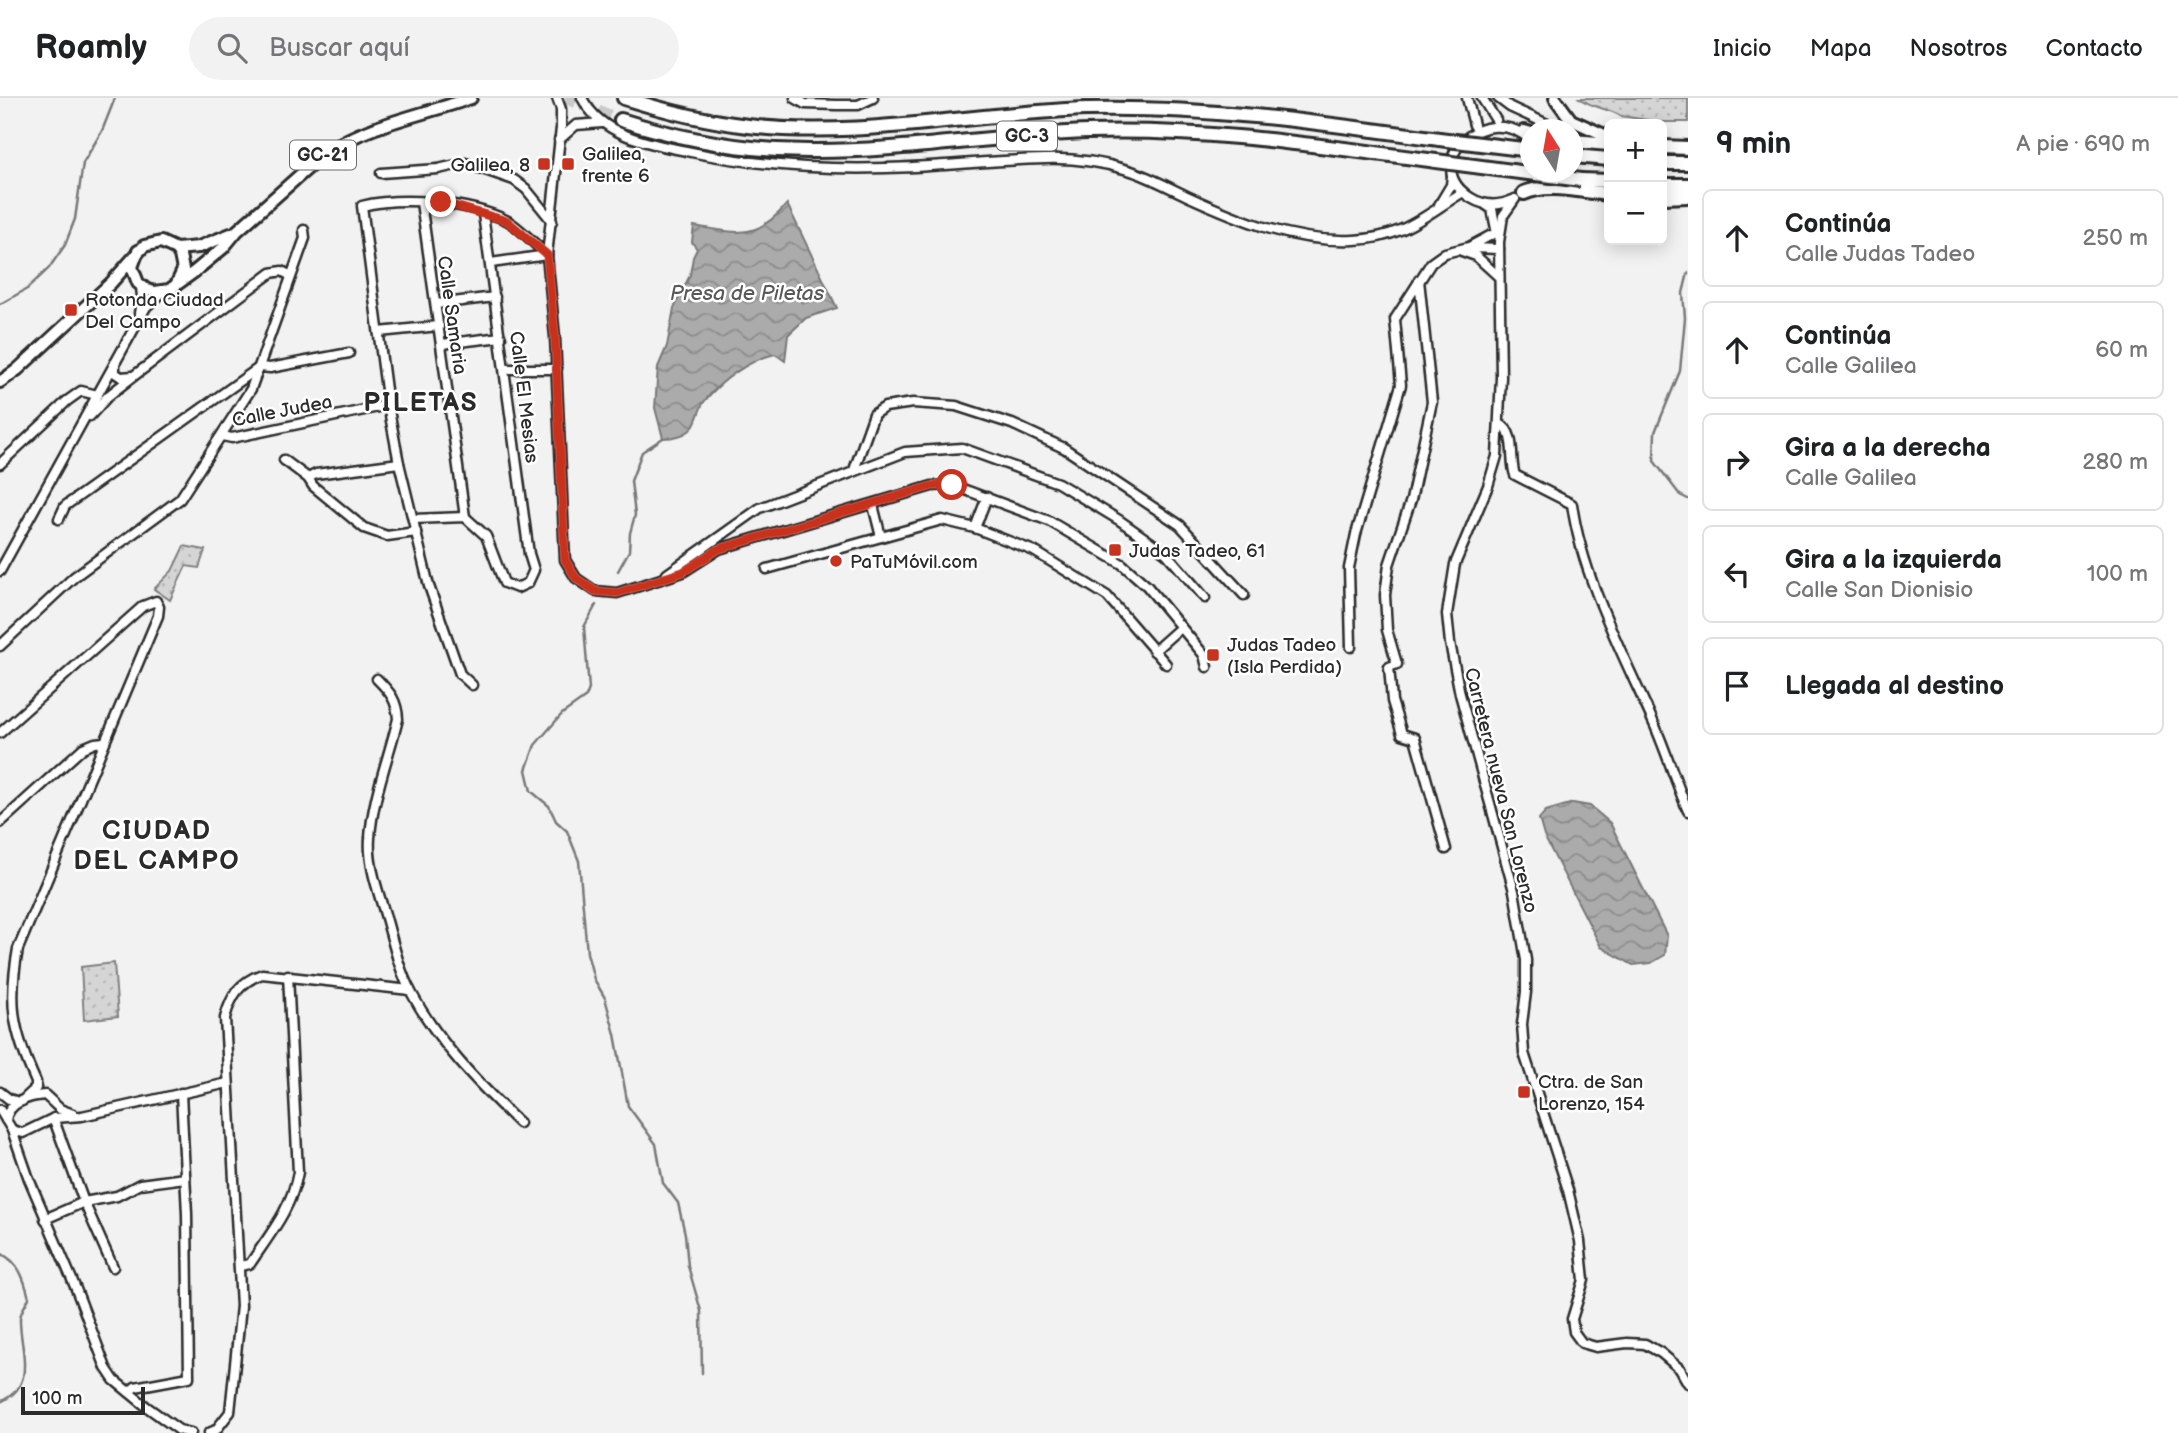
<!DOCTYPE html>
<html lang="es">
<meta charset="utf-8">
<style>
body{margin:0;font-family:"Balsamiq Sans",sans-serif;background:#f2f2f2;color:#202124}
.controls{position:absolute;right:21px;top:21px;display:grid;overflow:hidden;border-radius:10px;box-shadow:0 4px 18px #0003}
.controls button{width:63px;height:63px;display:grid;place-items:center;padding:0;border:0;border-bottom:2px solid #e0e0e0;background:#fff;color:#202124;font:35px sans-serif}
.compass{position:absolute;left:1520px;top:21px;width:63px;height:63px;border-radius:50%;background:#fff;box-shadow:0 4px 18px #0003;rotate:349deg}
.scale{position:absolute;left:21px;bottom:18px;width:124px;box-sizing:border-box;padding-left:7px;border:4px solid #2b2b2b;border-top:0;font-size:19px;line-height:24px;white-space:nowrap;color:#2b2b2b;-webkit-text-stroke:5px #fff;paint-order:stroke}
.stop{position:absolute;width:21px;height:21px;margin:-16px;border:5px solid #c8321e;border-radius:50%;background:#fff}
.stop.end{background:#c8321e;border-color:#fff;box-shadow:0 2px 7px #0008}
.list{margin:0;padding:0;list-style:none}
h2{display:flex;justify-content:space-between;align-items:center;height:91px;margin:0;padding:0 28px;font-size:30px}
h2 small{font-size:23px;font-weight:400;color:#757577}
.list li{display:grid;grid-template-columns:46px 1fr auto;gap:21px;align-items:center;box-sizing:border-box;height:98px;margin:0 14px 14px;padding:0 14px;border:2px solid #e0e0e0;border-radius:10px}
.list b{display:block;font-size:26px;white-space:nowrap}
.list p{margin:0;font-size:23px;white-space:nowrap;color:#757577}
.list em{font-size:23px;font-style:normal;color:#757577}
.icon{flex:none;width:38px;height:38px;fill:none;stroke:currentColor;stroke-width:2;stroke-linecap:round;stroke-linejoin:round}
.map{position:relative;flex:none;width:1688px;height:1335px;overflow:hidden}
header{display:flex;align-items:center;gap:42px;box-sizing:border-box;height:98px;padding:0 35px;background:#fff;border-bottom:2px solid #e0e0e0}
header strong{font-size:33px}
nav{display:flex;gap:38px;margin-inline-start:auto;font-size:24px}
.search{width:490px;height:63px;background:#f2f2f2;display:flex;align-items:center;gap:18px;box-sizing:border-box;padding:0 24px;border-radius:38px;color:#757577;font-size:26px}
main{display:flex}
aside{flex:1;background:#fff}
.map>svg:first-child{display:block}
</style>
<header>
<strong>Roamly</strong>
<div class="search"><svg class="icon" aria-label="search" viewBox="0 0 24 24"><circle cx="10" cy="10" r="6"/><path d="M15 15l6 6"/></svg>Buscar aquí</div>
<nav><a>Inicio</a><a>Mapa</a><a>Nosotros</a><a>Contacto</a></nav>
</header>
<main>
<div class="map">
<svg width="1688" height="1335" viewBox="0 0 1688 1335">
<defs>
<pattern id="green-dots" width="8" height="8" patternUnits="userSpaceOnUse" patternTransform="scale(1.75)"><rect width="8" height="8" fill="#d5d5d5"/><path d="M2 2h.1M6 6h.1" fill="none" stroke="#b7b7b7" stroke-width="1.8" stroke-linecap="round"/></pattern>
<pattern id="water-waves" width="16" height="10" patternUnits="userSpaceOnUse" patternTransform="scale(1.75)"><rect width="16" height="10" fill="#ababab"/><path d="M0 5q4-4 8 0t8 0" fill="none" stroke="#8b8b8b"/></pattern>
</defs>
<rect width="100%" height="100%" fill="#f2f2f2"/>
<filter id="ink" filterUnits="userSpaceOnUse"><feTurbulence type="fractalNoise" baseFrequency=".0143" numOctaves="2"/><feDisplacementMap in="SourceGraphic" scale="14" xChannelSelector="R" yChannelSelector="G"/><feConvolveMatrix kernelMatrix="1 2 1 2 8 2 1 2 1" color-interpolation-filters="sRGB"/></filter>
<g filter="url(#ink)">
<!-- green -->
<g fill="url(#green-dots)" stroke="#808080" stroke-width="2">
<path d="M1579 0H1688V24H1660L1621 18C1608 10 1592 10 1579 0Z"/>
<path d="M184 448 205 452 199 470 186 468 170 502 154 491 172 473Z"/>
<path d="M114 865 118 918 84 922 81 869Z"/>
</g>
<!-- water -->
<g fill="url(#water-waves)" stroke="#787878" stroke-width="2">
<path d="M787 106 837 210 806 220 788 237 785 263 775 256C749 262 720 283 704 304 698 313 697 327 689 333 681 339 673 340 663 340L655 310 658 269 667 248 674 210 690 177 693 159 697 151 692 144 694 128C737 135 756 143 787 106Z"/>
<path d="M1573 705 1590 708 1610 725 1667 838 1665 857 1651 865 1633 867 1601 849 1544 738 1539 721 1546 713Z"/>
</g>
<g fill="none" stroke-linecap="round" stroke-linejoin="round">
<!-- stream -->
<g stroke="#787878" stroke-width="2.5">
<path d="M1688 175 1683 195 1685 220 1680 273 1655 334 1654 363 1680 397 1688 401"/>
<path d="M0 206 27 191 49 170 65 147 75 121 83 65 102 33 115 0"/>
<path d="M618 473 629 453 630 435 635 417 631 383 642 354 663 340"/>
<path d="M596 507 584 529 589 591 586 599 562 616 535 647 526 672 531 693 549 708 556 723 567 733 579 763 587 855 594 881 605 900 615 936 628 1008 656 1046 663 1085 678 1105 685 1136 688 1168 701 1213 702 1275"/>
<path d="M0 1155C19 1164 24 1180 29 1200 26 1206 21 1213 20 1220 19 1250 39 1287 0 1304"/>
</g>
<!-- highway-tunnel -->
<path stroke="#cacaca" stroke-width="12" stroke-dasharray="12 6" stroke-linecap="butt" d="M565 0 621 22"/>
<!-- minor casing -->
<g stroke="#2b2b2b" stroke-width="13">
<g id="minor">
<path d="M557 0 561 11V30L547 157 555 239 565 462 576 480 595 493 617 495 683 474 719 451 932 388 952 387 1049 423 1122 466 1147 488 1204 557 1207 569"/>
<path d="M582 0C602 38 647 45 686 53 752 67 818 72 886 70 939 69 992 62 1045 61 1073 60 1101 64 1128 72 1148 78 1168 89 1187 98 1240 122 1294 145 1354 142 1403 140 1424 118 1463 94"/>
<path d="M795 0 805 6 836 7H858L873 0"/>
<path d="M1467 0 1474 27"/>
<path d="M1482 0 1496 22"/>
<path d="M1498 0 1510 9 1560 32"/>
<path d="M559 42 576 27 602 25"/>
<path d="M381 75 438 71 465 65 514 82 526 91 552 123"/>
<path d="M1515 101 1503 118 1499 144 1501 279 1497 358 1488 388 1455 466 1447 516 1450 545 1460 596 1514 793 1526 862V894L1522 926 1524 955 1568 1092 1580 1143 1584 1182 1572 1221 1574 1234 1582 1245 1596 1249 1627 1245 1645 1246 1661 1255 1680 1271 1688 1285"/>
<path d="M1513 102C1499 108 1484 108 1471 100 1416 65 1487 0 1531 43"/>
<path d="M421 104 465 419"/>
<path d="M1439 107 1451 87 1452 78"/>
<path d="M1486 107 1492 111 1497 136"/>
<path d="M1472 150 1499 151"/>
<path d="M1459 152 1476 158 1499 179"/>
<path d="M491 165 547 157"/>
<path d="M1419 182 1432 304 1411 402 1389 467 1385 497 1387 532 1397 566 1389 569 1392 603 1402 636 1415 640 1446 751"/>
<path d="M436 206 495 199"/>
<path d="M139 215 142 200 141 188"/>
<path d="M379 234 439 228"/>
<path d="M442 246 501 239"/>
<path d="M115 265V275L121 279 133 278"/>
<path d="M505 271H557"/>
<path d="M90 318 108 298 135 277 271 175 282 173 291 178"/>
<path d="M1500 326C1517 335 1509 361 1515 377L1572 406C1582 480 1625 560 1655 628 1667 656 1676 685 1688 713"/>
<path d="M222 338 232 340 388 307"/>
<path d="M284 362 308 380 313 388 364 430 387 438 416 434"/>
<path d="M0 366 67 303 81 293 97 297"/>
<path d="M854 372 874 316 885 309 913 305 956 308 1012 326 1064 350 1180 427 1244 497"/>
<path d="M308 380 316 376 399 365"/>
<path d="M873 407 881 439"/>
<path d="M59 421 65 408 260 269 270 270 349 255"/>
<path d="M413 421 465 419 486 438 504 485 517 490 528 485 534 472 529 456 483 116"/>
<path d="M975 430 987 399"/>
<path d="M767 471 942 422 975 430 1034 453 1107 498 1166 566"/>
<path d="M0 473 146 209 163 194"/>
<path d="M667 476 760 410 905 354 962 350 1058 385 1119 422 1166 455 1205 500"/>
<path d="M0 548 74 479 180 401 251 291 305 140 304 132"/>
<path d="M1351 549 1349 470 1356 436 1401 287 1395 221 1431 165 1445 155 1469 149 1497 134"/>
<path d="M1154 553 1181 529"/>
<path d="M377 581C390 594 397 602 398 621 389 658 372 702 370 740 368 765 377 790 384 813 392 839 398 870 411 894 438 945 478 985 519 1025"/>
<path d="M472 587 460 576 429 488 399 365 388 307 362 108C402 98 468 104 506 122 519 128 535 147 547 157"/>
<path d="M0 635 143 508 156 503 159 509 158 518 18 851C8 906 13 933 36 984V990L22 1003"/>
<path d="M0 725 83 650 95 645 104 644"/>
<path d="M0 994 9 1001 19 1004"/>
<path d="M0 1012 12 1032 29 1081 76 1191 106 1270 114 1282 147 1309 179 1332 191 1335"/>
<path d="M54 1020 82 1018 228 985"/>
<path d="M6 1022C8 1004 30 998 45 997L60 1011 73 1016"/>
<path d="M54 1022 84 1104 113 1169"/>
<path d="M12 1032 23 1035 54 1020"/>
<path d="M45 1121 84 1104 117 1098 140 1086 185 1080"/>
<path d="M240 1168 250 1166C270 1136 292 1110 298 1074L288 877"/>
<path d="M129 1294 135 1289 189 1279 187 1116 181 995"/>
<path d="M209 1335 216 1332 230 1314 241 1208 225 920C231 897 240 884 262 876L410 892"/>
</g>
</g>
<!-- major casing -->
<g stroke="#2b2b2b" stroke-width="16">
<g id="major">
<path d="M1555 0 1571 22 1609 39"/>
<path d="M176 151 199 149 231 136"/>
<path d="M138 153 132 169 138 185 147 192 155 194 169 192 194 174 223 150 237 133 326 54C369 26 423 17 471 0"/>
<path d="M0 284 17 272 111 185 144 148 161 144 176 151 180 157 183 172 177 185"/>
</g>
</g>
<!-- highway casing -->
<g stroke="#2b2b2b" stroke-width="18">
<g id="highway">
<path d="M624 0C665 13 706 23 748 28 860 41 974 15 1086 11 1205 8 1322 25 1439 41"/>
<path d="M621 22C681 41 746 53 809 53 902 54 995 37 1088 34 1205 30 1320 48 1436 63"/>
<path d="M1524 34 1531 36"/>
<path d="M1573 43 1609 46"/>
<path d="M1662 49 1688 50"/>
<path d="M1573 58 1609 61"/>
<path d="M1662 65H1688"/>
<path d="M1581 82 1609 83"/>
<path d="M1662 87H1688"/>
<path d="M1524 95C1548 84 1583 94 1609 96"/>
<path d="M1662 99 1688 98"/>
</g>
</g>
<!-- minor -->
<use href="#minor" stroke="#fff" stroke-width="8"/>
<!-- major -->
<use href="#major" stroke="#fff" stroke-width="10"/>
<!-- highway -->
<use href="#highway" stroke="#fff" stroke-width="12"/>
<!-- highway-bridge casing -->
<g stroke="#2b2b2b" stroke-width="18" stroke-linecap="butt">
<g id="highway-bridge">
<path d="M1439 41 1531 52"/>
<path d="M1436 63 1581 82"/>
</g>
</g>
<!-- highway-bridge -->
<use href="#highway-bridge" stroke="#fff" stroke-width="12"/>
</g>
</g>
<g fill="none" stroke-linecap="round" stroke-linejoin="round" filter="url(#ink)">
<!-- route -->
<path stroke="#c8321e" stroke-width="9" d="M441 104 507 123 547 157 555 239 565 462 576 480 595 493 617 495 683 474 719 451 932 388 952 387"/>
</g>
<!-- markers -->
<g fill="#c8321e" stroke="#fff" stroke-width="2.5">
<rect x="537" y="59" width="14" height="14" rx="3.5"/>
<rect x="561" y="59" width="14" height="14" rx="3.5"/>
<rect x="64" y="205" width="14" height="14" rx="3.5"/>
<rect x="1108" y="445" width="14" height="14" rx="3.5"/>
<circle cx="836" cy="463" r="7"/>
<rect x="1206" y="550" width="14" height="14" rx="3.5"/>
<rect x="1517" y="987" width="14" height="14" rx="3.5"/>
</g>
<g text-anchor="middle" stroke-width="5" stroke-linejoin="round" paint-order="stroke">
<!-- shield labels -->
<g fill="#fff" stroke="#6b6b6b" stroke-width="2">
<rect x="997" y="23.5" width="60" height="29" rx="5"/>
<rect x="290" y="42.5" width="66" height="29" rx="5"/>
</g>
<g font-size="18" font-weight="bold" fill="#2b2b2b">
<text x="1027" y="44">GC-3</text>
<text x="323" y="63">GC-21</text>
</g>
<!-- poi labels -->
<g font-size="19" fill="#2b2b2b" stroke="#fff" text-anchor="start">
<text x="582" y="62">Galilea,<tspan x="582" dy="22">frente 6</tspan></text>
<text x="530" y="73" text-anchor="end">Galilea, 8</text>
<text x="85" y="208">Rotonda Ciudad<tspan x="85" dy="22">Del Campo</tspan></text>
<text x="1129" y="459">Judas Tadeo, 61</text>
<text x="850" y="470">PaTuMóvil.com</text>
<text x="1227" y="553">Judas Tadeo<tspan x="1227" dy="22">(Isla Perdida)</tspan></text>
<text x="1538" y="990">Ctra. de San<tspan x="1538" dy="22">Lorenzo, 154</tspan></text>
</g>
<!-- street labels -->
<g font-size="19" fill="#2b2b2b" stroke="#fff">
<text transform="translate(453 217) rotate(82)" y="7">Calle Samaria</text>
<text transform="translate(525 299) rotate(83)" y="7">Calle El Mesias</text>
<text transform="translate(282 312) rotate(-11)" y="7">Calle Judea</text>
<text transform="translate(1502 692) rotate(76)" y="7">Carretera nueva San Lorenzo</text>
</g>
<!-- water labels -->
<g font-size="21" font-style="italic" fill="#585858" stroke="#fff">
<text x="747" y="202">Presa de Piletas</text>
</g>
<!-- district labels -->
<g font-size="26" font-weight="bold" letter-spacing="2" fill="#2b2b2b" stroke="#fff">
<text x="421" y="313">PILETAS</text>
<text x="157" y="741">CIUDAD<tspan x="157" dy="30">DEL CAMPO</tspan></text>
</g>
</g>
</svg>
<div class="controls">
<button>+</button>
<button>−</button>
</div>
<svg class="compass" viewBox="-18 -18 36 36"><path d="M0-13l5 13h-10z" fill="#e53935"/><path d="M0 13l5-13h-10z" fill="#757577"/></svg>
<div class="scale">100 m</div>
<div class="stop" style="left:952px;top:387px"></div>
<div class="stop end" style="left:441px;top:104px"></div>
</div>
<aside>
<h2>9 min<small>A pie · 690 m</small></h2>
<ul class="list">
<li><svg class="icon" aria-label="ahead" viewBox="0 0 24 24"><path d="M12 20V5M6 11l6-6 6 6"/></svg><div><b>Continúa</b><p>Calle Judas Tadeo</p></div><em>250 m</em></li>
<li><svg class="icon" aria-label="ahead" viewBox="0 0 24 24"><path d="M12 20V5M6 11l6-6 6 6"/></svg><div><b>Continúa</b><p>Calle Galilea</p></div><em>60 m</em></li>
<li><svg class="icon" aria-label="right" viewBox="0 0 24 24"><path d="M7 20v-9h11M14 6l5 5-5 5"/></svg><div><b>Gira a la derecha</b><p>Calle Galilea</p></div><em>280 m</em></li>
<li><svg class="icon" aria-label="left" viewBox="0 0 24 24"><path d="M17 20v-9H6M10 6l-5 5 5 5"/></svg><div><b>Gira a la izquierda</b><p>Calle San Dionisio</p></div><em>100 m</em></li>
<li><svg class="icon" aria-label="arrive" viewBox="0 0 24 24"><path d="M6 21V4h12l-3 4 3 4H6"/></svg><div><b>Llegada al destino</b></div></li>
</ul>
</aside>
</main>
